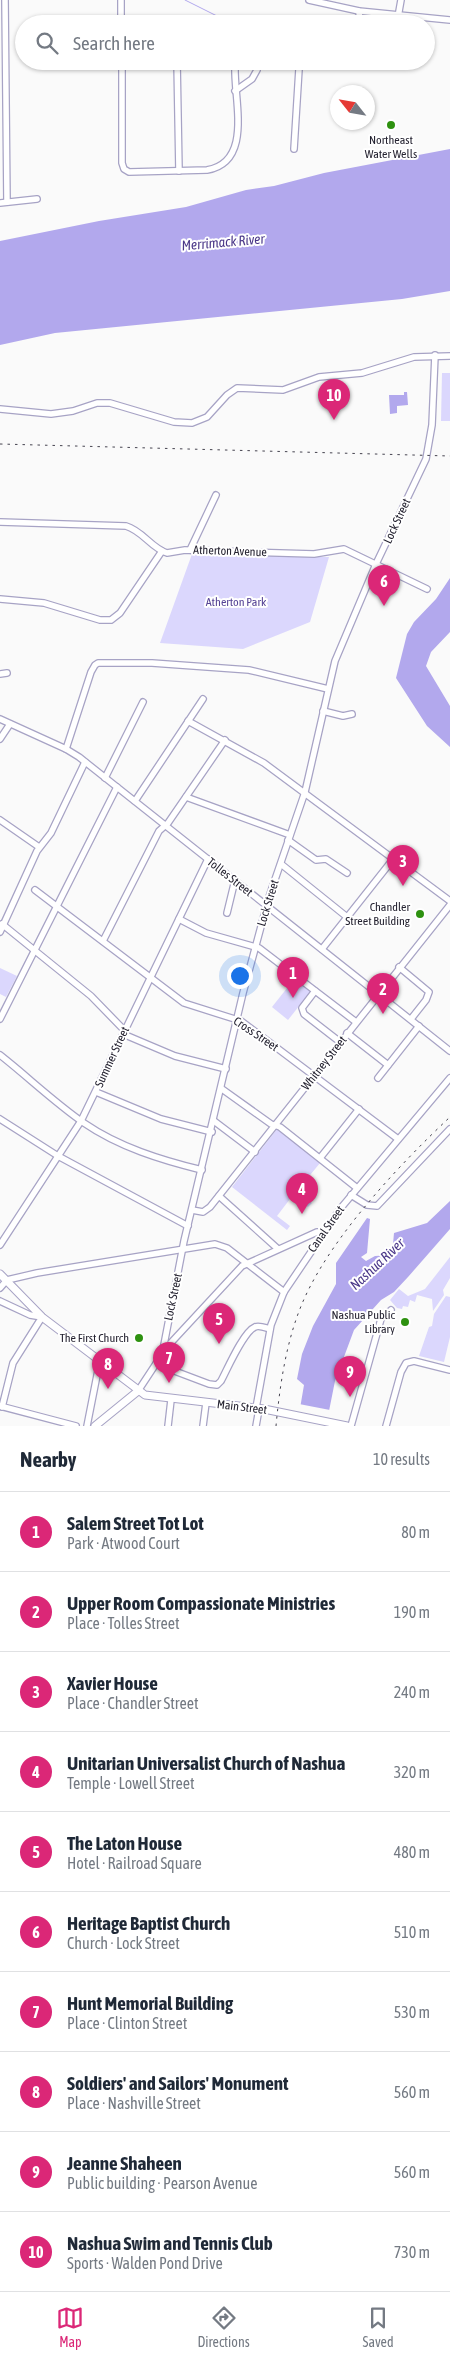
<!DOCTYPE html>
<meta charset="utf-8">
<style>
body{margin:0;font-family:"Asap Condensed",sans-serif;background:#f6f6f7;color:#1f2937}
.compass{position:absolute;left:330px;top:85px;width:45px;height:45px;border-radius:50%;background:#fff;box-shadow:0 1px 4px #0004;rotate:301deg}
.you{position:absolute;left:239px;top:975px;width:18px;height:18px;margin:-12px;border:4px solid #fff;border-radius:50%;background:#1a73e8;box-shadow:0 0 0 8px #1a73e833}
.badge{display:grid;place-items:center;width:32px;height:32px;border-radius:50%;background:#db2777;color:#fff;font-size:16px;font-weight:700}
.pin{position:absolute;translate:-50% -41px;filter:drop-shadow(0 1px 2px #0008)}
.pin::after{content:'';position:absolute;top:26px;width:18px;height:15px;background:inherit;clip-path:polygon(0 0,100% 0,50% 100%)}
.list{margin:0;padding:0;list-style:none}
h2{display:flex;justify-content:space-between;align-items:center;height:65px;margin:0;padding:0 20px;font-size:21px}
h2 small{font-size:16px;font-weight:400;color:#747a83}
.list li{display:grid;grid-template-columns:32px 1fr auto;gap:15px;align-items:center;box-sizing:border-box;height:80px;padding:0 20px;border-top:1px solid #e0e1e3}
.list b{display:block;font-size:19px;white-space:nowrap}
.list p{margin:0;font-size:16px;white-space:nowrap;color:#747a83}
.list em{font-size:16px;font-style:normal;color:#747a83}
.icon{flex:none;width:28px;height:28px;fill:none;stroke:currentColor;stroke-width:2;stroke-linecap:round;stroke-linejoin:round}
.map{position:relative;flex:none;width:450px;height:1426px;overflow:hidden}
.search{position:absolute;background:#fff;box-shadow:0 1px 4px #0004;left:15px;right:15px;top:15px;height:55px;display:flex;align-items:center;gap:12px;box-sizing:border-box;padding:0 18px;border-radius:28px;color:#747a83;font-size:19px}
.sheet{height:865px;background:#fff}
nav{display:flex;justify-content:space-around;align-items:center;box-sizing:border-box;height:70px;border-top:1px solid #e0e1e3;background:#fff;font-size:14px;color:#747a83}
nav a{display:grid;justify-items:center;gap:2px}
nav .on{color:#db2777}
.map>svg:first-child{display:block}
</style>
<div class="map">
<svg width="450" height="1426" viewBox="0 0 450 1426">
<rect width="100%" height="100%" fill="#fafafa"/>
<!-- green -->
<g fill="#dbd7fd">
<path d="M442 373H450V421H441Z"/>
<path d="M192 554 321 557H329L310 622 243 649 160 643Z"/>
<path d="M0 968 17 976 6 997 0 994Z"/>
<path d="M295 978 311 991 288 1020 272 1007Z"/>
<path d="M277 1129 320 1163 297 1191 312 1203 308 1207 296 1198 290 1199 277 1216 290 1226 287 1230 232 1187Z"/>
<path d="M450 1257V1278L443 1290 444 1295 433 1311 432 1299 417 1295 415 1302 410 1300 408 1307 403 1306 402 1309 397 1308 390 1300 399 1289 408 1296 425 1289Z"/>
<path d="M446 1296 450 1297V1337L444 1362 419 1356 429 1327 432 1326 434 1314Z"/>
</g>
<!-- water -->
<g fill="#b2a8ed">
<path d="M450 149V291L402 299 55 333 0 345V241L99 221 186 207 246 190 274 186 324 173Z"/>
<path d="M404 392H407L408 405 397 406V413L390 414 389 395H404Z"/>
<path d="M450 578V632L431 652 426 666 450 706V747L427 726 396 678 407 634 414 622 436 599Z"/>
<path d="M450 1201V1229L408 1277 394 1292 381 1300 354 1330 335 1381 326 1426H297L304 1385 297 1379 302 1354 313 1326 336 1284V1263L367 1218 370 1219 367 1253 361 1257 366 1261 375 1256 392 1255 394 1233 427 1223Z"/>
</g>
<!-- pier -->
<path fill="#fafafa" d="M299 1404 330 1410 327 1426H295Z"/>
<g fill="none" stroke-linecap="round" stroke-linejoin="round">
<!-- stream -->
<path stroke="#b2a8ed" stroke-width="1" d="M185 0 217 16 223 24"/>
<!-- minor casing -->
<g stroke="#a7a3c5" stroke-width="8">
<g id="minor">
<path d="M5 0 7 202"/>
<path d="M121 0V24"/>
<path d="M309 0 359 11 450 20"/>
<path d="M359 11 360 24"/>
<path d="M398 17 401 0"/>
<path d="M122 61V163L124 169 129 172 207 170C253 162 234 101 235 68L239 61"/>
<path d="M177 61 179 171"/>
<path d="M329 61 351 66 359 64 360 61"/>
<path d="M235 91 252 79 257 70 252 61"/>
<path d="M294 149 299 69 302 61"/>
<path d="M0 203 37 199"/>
<path d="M0 409 51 414 73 411 97 403H110L174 422 192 423 207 417 227 395 237 388 283 390 319 377 362 373 414 357 450 356"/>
<path d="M0 522 126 526C143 531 151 548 167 553L185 550 314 554 344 549 427 589"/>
<path d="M190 550 216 495"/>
<path d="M0 599 44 603 100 620H111L120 613 162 551"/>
<path d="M0 674 7 673"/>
<path d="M323 711 343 716 352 714"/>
<path d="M0 719 66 749 79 757 450 1051"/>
<path d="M188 721 264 763 450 901"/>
<path d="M0 739 10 724"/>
<path d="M66 749 91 672 95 665 98 663H152L249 670 328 689"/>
<path d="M105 778 143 702"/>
<path d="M186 797 290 835"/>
<path d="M135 801 203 699"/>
<path d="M0 820 39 847"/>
<path d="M288 840 316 860 326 859 347 873"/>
<path d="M281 864 347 917"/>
<path d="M35 890 184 1003 241 1021 398 1139"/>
<path d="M227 913 235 880"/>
<path d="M179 919 206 933 259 948 356 1022"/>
<path d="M2 924 91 996 125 1031"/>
<path d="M0 932 37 851 51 833 85 762"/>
<path d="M103 941 159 831 168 823 225 740"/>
<path d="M322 949 394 858"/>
<path d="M399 967 429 992 426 1000 411 1019"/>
<path d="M315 991 302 1008 304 1014 340 1042"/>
<path d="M0 1019 117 787"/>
<path d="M347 1033 388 1065"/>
<path d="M123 1034 175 1056 226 1069"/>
<path d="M0 1055C28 1077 55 1103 84 1123 119 1147 161 1160 202 1170"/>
<path d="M378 1078 419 1026"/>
<path d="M222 1089 271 1124 280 1127 357 1188"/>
<path d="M96 1092 161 1119 212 1132"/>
<path d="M0 1119 58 1156 188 1226"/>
<path d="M214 1121 255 1152"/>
<path d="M320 1158 359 1109"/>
<path d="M351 1195 367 1205 377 1206 450 1129"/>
<path d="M219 1196 278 1249"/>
<path d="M192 1210 203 1212 210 1207 450 905"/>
<path d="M0 1245 81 1121 208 859"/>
<path d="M0 1288 7 1280 37 1273 215 1244 227 1248 284 1292"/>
<path d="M0 1301 30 1315 42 1317 13 1363 2 1407"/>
<path d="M162 1355 184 1241 243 993 269 897 305 792 335 661 376 564 426 459 432 425 435 355"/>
<path d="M156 1364 209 1384 217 1385 221 1381C227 1370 243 1332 255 1327 259 1325 266 1328 270 1329"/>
<path d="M138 1391 167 1347 242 1266 317 1232 323 1233"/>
<path d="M0 1406 76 1426"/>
<path d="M256 1408 271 1325 284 1292 340 1209 450 1078"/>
<path d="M87 1426 100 1360"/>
<path d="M168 1426 171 1400"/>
<path d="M203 1426 206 1403"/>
<path d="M256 1426 259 1409"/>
<path d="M351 1426 381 1319 391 1310"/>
<path d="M386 1426 401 1372 406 1363 414 1361 450 1370"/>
</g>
</g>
<!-- major casing -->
<g stroke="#a7a3c5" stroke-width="9">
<g id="major">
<path d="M0 1274 42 1317 145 1395 264 1409 347 1426"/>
<path d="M95 1426 138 1391"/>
</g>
</g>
<!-- minor -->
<use href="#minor" stroke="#fff" stroke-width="5.5"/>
<!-- major -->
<use href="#major" stroke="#fff" stroke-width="7"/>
<!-- rail -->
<g stroke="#45434f" stroke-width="1" stroke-dasharray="2.5 5" stroke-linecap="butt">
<path d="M0 444 450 456"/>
<path d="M276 1426C280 1383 287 1336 305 1297 334 1234 400 1164 450 1117"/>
</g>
</g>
<!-- markers -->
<g fill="#2e9110" stroke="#fff" stroke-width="2">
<circle cx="391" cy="125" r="5"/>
<circle cx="420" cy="914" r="5"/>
<circle cx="405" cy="1322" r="5"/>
<circle cx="139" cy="1338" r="5"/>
</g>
<g text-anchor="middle" stroke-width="4" stroke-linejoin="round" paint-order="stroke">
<!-- poi labels -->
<g font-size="12" fill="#252331" stroke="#fff" text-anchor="end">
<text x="391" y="144" text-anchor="middle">Northeast<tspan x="391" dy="14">Water Wells</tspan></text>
<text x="410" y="911">Chandler<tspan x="410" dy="14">Street Building</tspan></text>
<text x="395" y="1319">Nashua Public<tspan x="395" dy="14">Library</tspan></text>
<text x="129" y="1342">The First Church</text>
</g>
<!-- street labels -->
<g font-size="12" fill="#252331" stroke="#fff">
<text transform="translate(397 521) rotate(-65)" y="4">Lock Street</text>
<text transform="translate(230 551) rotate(2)" y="4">Atherton Avenue</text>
<text transform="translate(230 877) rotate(38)" y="4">Tolles Street</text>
<text transform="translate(268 903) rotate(-73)" y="4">Lock Street</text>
<text transform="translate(256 1034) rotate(34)" y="4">Cross Street</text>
<text transform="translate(112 1057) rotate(-65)" y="4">Summer Street</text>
<text transform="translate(324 1063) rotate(-52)" y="4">Whitney Street</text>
<text transform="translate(326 1229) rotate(-55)" y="4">Canal Street</text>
<text transform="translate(173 1297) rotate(-78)" y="4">Lock Street</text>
<text transform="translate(242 1407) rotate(7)" y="4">Main Street</text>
</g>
<!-- park labels -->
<g font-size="12" fill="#554395" stroke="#fff">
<text x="236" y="606">Atherton Park</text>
</g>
<!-- water labels -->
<g font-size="14" font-style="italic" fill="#4a3788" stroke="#fff">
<text transform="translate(223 242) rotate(-5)" y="5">Merrimack River</text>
<text transform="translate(377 1264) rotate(-43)" y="5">Nashua River</text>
</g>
</g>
</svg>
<svg class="compass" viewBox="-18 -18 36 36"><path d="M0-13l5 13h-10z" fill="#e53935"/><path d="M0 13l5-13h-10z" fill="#747a83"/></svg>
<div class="you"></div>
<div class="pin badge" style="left:293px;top:998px">1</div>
<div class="pin badge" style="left:383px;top:1014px">2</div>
<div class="pin badge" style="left:403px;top:886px">3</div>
<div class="pin badge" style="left:302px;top:1214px">4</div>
<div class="pin badge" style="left:219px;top:1344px">5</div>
<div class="pin badge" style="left:384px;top:606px">6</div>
<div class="pin badge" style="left:169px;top:1383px">7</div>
<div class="pin badge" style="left:108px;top:1389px">8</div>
<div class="pin badge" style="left:350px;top:1397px">9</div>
<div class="pin badge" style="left:334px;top:420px">10</div>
<div class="search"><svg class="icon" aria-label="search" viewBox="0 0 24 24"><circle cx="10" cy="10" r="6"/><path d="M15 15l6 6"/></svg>Search here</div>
</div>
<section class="sheet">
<h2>Nearby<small>10 results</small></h2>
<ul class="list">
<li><span class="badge">1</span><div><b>Salem Street Tot Lot</b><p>Park · Atwood Court</p></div><em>80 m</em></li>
<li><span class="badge">2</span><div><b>Upper Room Compassionate Ministries</b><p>Place · Tolles Street</p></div><em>190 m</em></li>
<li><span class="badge">3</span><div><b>Xavier House</b><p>Place · Chandler Street</p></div><em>240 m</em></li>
<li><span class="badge">4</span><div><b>Unitarian Universalist Church of Nashua</b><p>Temple · Lowell Street</p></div><em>320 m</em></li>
<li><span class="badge">5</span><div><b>The Laton House</b><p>Hotel · Railroad Square</p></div><em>480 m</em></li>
<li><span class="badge">6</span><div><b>Heritage Baptist Church</b><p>Church · Lock Street</p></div><em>510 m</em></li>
<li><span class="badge">7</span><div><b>Hunt Memorial Building</b><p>Place · Clinton Street</p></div><em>530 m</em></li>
<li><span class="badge">8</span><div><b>Soldiers' and Sailors' Monument</b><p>Place · Nashville Street</p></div><em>560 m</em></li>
<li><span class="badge">9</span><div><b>Jeanne Shaheen</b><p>Public building · Pearson Avenue</p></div><em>560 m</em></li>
<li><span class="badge">10</span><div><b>Nashua Swim and Tennis Club</b><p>Sports · Walden Pond Drive</p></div><em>730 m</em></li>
</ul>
</section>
<nav>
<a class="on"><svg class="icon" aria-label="map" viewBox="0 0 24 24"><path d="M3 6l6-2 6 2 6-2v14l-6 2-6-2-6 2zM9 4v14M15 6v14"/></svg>Map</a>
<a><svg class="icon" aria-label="directions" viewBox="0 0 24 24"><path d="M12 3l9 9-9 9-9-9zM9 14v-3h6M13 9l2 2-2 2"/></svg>Directions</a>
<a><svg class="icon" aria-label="saved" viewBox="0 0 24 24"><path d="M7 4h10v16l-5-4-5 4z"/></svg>Saved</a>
</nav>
